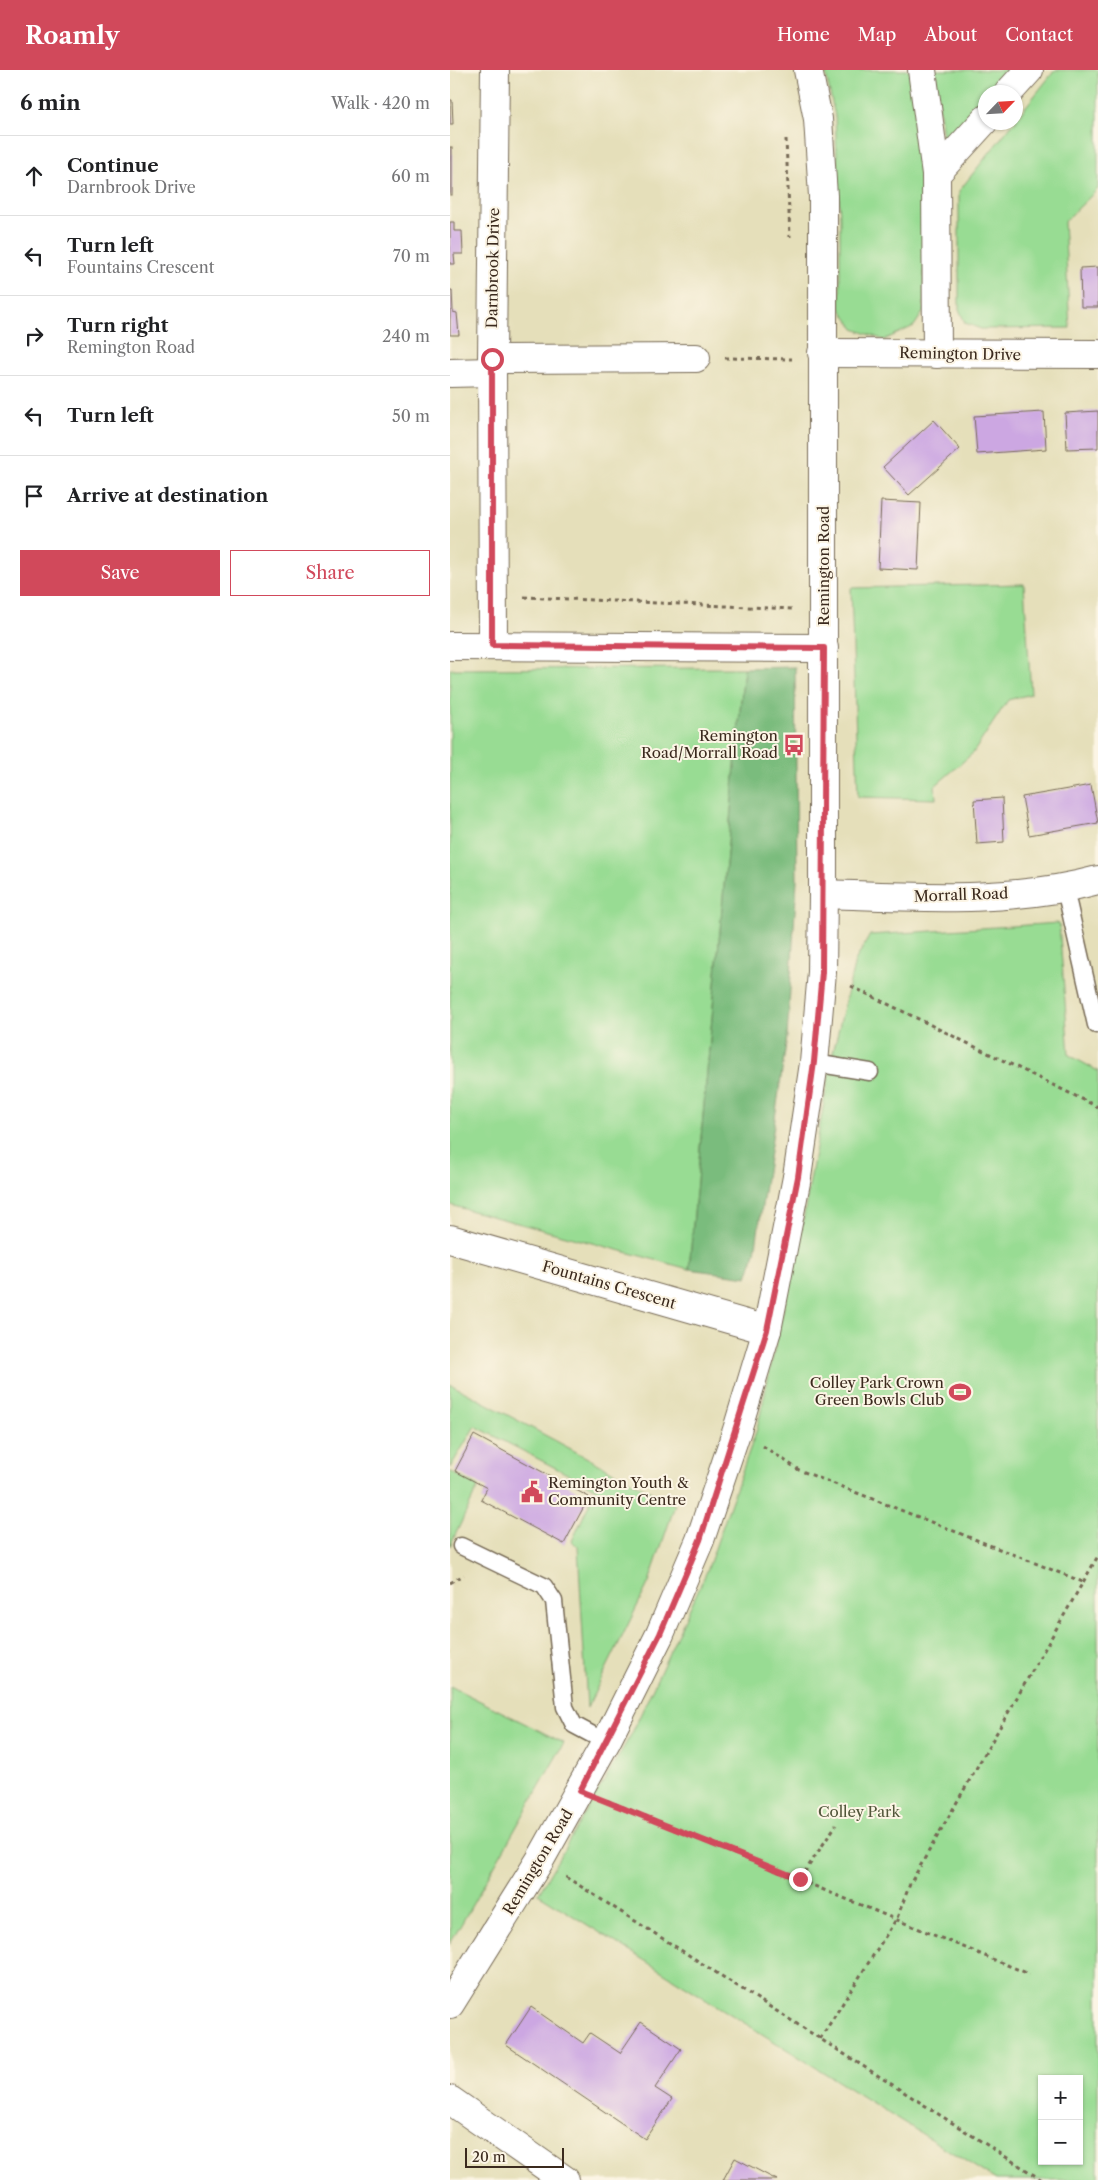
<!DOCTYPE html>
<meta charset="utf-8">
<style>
body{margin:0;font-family:"Libre Caslon Text",serif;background:#f2f2f2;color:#202124}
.controls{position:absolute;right:15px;bottom:15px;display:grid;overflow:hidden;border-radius:0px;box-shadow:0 1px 4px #0004}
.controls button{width:45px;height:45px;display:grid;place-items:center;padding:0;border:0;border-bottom:1px solid #e0e0e0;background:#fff;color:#202124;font:25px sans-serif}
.compass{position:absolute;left:528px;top:15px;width:45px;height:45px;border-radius:50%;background:#fff;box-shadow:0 1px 4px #0004;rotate:65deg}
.scale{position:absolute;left:15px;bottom:12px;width:99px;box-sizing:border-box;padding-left:5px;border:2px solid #3b2a1e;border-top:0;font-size:14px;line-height:18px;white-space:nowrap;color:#3b2a1e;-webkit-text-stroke:4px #fcf5e5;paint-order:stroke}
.stop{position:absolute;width:15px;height:15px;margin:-11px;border:4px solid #d1495b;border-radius:50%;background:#fff}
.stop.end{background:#d1495b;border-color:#fff;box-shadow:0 1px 5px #0008}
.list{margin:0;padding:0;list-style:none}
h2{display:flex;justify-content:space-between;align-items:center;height:65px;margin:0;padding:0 20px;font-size:21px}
h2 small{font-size:16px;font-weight:400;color:#757577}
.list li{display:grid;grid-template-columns:32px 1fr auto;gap:15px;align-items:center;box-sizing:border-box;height:80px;padding:0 20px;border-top:1px solid #e0e0e0}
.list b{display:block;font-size:19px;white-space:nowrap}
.list p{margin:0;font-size:16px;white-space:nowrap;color:#757577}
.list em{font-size:16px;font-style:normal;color:#757577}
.actions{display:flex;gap:10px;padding:15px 20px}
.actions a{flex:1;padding:11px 0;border:1px solid #d1495b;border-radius:0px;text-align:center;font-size:18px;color:#d1495b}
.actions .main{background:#d1495b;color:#fff}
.icon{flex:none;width:28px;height:28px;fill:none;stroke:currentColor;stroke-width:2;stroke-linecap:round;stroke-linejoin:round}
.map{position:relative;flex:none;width:648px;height:2110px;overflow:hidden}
header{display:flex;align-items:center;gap:30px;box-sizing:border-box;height:70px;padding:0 25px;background:#d1495b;color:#fff}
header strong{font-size:24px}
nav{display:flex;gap:28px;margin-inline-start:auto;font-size:18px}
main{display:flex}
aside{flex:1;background:#fff}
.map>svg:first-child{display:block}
</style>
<header>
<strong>Roamly</strong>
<nav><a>Home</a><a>Map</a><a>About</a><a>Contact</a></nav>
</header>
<main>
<aside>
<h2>6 min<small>Walk · 420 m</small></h2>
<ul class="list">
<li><svg class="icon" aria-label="ahead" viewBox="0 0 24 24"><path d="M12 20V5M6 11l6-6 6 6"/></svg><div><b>Continue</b><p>Darnbrook Drive</p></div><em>60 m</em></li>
<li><svg class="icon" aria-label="left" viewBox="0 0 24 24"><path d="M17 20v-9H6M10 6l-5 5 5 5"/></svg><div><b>Turn left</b><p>Fountains Crescent</p></div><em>70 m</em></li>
<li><svg class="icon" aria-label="right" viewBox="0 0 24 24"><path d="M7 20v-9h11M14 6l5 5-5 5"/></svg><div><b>Turn right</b><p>Remington Road</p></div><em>240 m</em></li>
<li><svg class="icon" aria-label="left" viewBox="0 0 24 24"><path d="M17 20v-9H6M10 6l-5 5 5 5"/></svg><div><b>Turn left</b></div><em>50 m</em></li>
<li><svg class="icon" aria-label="arrive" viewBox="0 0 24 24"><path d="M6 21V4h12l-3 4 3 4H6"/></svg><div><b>Arrive at destination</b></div></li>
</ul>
<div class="actions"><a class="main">Save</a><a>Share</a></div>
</aside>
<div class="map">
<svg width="648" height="2110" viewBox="0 0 648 2110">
<rect width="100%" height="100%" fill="#fcf5e5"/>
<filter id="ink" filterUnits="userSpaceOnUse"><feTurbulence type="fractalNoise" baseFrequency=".02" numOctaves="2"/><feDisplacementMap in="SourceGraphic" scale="10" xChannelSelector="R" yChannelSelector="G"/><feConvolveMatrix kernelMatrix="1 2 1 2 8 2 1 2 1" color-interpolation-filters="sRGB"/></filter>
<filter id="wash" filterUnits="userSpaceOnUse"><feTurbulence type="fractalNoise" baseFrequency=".0096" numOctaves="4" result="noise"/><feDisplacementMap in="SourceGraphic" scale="20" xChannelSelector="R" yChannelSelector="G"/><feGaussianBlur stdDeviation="1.12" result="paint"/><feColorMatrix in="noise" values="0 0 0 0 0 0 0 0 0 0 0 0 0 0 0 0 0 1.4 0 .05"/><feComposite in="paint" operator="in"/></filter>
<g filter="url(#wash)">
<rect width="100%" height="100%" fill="#e5dfba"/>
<!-- green -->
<g fill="#98dc93" stroke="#6a8358" fill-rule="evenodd">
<path d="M375 0H463L473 85 474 241 464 256 434 270 404 259 390 238V148L385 46Z"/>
<path d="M485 0H567L546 22H536L535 33 494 76Z"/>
<path d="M605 0H648V119L614 152 620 258 531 259 515 253 509 239V121L563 53 566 52V49Z"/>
<path d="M574 514 581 624 558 630 523 683 485 716 486 729 408 727 401 518Z"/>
<path d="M294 598 239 1199 0 1135V599Z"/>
<path d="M609 853 619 985 648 1001V2110H546L88 1824 182 1663 257 1501 307 1359 353 1151 382 987 405 891 420 865ZM592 2009H629V2091H592Z"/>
<path d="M0 1314 225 1435 199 1512 137 1638 128 1477 122 1471 146 1419 25 1356 0 1398Z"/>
<path d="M0 1401 28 1417 0 1476Z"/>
<path d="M0 1616 114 1673 0 1874Z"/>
</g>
<!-- forest -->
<path fill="#7abc7d" stroke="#5a734e" d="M345 597 347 810 337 967 305 1183 297 1207 239 1199 294 598Z"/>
<g id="blocks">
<!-- building -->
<g fill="#cca7e2">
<path d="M0 30H2L3 54H0Z"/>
<rect x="0" y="77" width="2" height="48"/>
<path d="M0 152H4V161H12L13 184H4L5 194H0Z"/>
<path d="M648 197V237H631L630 198Z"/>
<path d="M0 220H2L3 242 7 243 9 265H0Z"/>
<path d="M648 341V378L617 379 615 343Z"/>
<path d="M594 342 596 379 527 384 524 346Z"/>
<path d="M484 350 510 379 459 425 433 397Z"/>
<path d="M431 431 471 433 468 500 428 498Z"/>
<path d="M641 715 648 753 579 765 572 727Z"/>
<path d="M552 728 554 772 527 774 524 730Z"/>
<path d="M24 1365 139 1427 114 1474 31 1430 37 1418 5 1401Z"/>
<path d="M81 1937 133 1973 140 1963 170 1983 191 1952 231 1979 205 2018 222 2029 195 2069 56 1975Z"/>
<path d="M285 2088 321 2107 327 2110H273Z"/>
</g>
</g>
</g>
<g filter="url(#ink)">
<use href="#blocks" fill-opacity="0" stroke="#766955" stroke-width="1"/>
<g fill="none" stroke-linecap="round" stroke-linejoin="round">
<!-- service casing -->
<g stroke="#766955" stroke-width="19">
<g id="service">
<path d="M615 819 646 955"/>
<path d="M364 993 420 1002"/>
<path d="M11 1476 94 1516 104 1531 115 1637 124 1655 156 1672"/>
</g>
</g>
<!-- minor casing -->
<g stroke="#766955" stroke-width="30">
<g id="minor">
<path d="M472 0 486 104 487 284"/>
<path d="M559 22 579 0"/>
<path d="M486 104 536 49"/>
<path d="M372 283 648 284"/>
<path d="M42 289 246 288"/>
<path d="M0 303 42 302"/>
<path d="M43 575 42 289 45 0"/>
<path d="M0 576 374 578"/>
<path d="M373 824C464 827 559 834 648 810"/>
<path d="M0 1169 317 1260"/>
<path d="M0 1934 90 1790 156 1672 210 1564 250 1470 287 1360 317 1260 347 1107 364 993 372 902 373 824V126L368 49 358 0"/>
</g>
</g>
<!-- tertiary casing -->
<g stroke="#766955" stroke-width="30">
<path id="tertiary" d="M0 2030 115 2110"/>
</g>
<!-- path -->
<g stroke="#766955" stroke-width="3" stroke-dasharray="4 4" stroke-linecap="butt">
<path d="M336 69 340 167"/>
<path d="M275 288 342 289"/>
<path d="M74 527 343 539"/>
<path d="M401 916 648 1037"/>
<path d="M313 1376 349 1400 633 1512"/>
<path d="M0 1513 14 1505"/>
<path d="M157 1731 579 1904"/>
<path d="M116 1807 592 2110"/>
<path d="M350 1809 386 1755"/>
<path d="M370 1969 447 1848 460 1814 648 1486"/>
</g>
<!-- service -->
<use href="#service" stroke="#fff" stroke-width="16"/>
<!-- minor -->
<use href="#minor" stroke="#fff" stroke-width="28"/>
<!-- tertiary -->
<use href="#tertiary" stroke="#fff" stroke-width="28"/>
</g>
</g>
<g fill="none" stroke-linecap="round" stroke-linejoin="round" filter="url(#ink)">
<!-- route -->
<path stroke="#d1495b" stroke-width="6" d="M42 289V575L374 578 372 902 364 992 348 1107 317 1260 250 1470 210 1564 130 1721 350 1809"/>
</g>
<!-- icons -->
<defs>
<g id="bus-bare" transform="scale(1.725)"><path d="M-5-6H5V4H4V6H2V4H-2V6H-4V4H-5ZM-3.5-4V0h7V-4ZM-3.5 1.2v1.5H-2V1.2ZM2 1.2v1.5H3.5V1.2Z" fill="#d1495b" stroke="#fcf5e5" stroke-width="2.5" paint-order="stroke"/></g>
<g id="stadium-bare" transform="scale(1.725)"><path d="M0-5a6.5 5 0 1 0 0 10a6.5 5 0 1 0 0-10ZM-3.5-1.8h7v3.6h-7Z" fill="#d1495b" stroke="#fcf5e5" stroke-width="2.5" paint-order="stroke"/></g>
<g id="civic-bare" transform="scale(1.725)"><path d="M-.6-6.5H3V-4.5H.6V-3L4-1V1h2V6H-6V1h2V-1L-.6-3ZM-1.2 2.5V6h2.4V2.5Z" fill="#d1495b" stroke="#fcf5e5" stroke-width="2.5" paint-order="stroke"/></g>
</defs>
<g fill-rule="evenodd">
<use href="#bus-bare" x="344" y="675"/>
<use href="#stadium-bare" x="510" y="1322"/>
<use href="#civic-bare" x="82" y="1422"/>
</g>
<g text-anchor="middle" stroke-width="4" stroke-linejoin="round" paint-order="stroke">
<!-- street labels -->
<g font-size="15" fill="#3b2a1e" stroke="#fcf5e5">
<text transform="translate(43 198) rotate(-89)" y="5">Darnbrook Drive</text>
<text transform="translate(510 284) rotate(1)" y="5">Remington Drive</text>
<text transform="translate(374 496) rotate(-90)" y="5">Remington Road</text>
<text transform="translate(511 825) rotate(-2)" y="5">Morrall Road</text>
<text transform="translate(159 1215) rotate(16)" y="5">Fountains Crescent</text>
<text transform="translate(88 1792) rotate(-59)" y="5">Remington Road</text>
</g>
<!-- poi labels -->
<g font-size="15" fill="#3b2a1e" stroke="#fcf5e5" text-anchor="end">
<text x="328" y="671">Remington<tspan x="328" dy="17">Road/Morrall Road</tspan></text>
<text x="494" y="1318">Colley Park Crown<tspan x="494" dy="17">Green Bowls Club</tspan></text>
<text x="98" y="1418" text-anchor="start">Remington Youth &amp;<tspan x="98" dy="17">Community Centre</tspan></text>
</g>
<!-- park labels -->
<g font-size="15" fill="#52563b" stroke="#fcf5e5">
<text x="409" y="1747">Colley Park</text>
</g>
</g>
</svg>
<div class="controls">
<button>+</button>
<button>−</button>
</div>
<svg class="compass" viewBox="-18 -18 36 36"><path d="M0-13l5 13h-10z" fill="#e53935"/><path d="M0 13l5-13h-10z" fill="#757577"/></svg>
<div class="scale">20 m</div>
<div class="stop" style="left:42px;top:289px"></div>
<div class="stop end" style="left:350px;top:1809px"></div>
</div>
</main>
